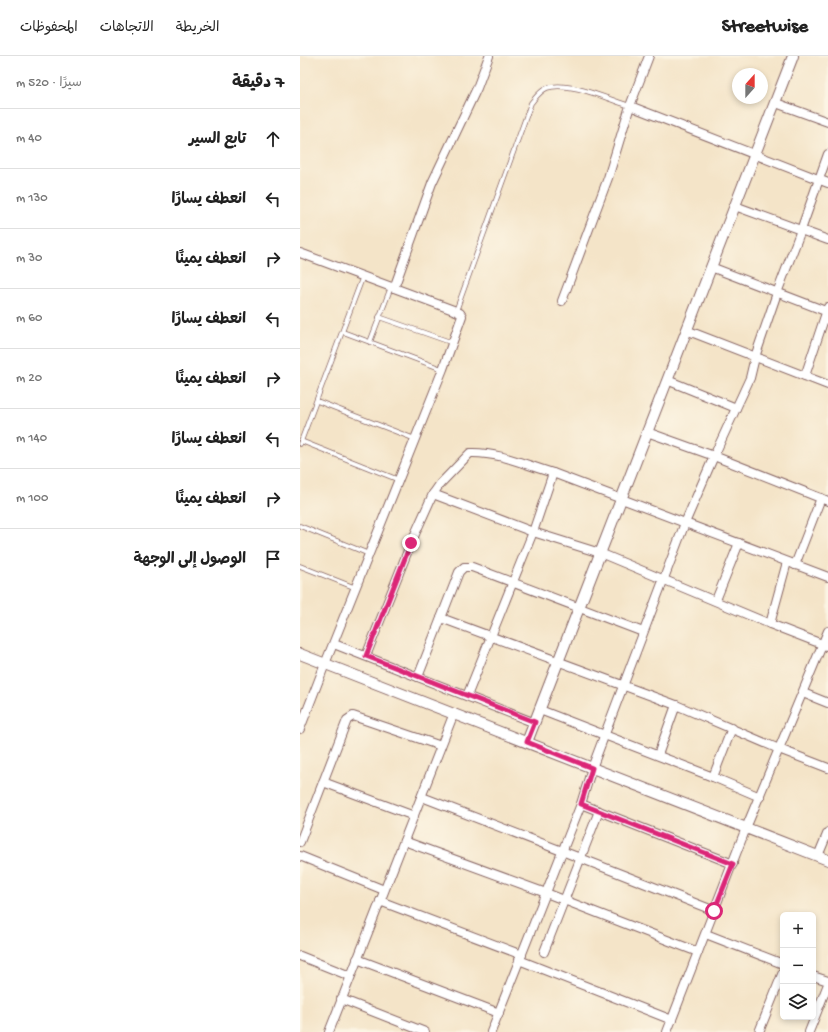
<!DOCTYPE html>
<html lang="ar">
<meta charset="utf-8">
<style>
body{margin:0;font-family:"Gochi Hand","Playpen Sans Arabic",sans-serif;background:#f6f6f6;color:#222;direction:rtl}
.controls{position:absolute;right:12px;bottom:12px;display:grid;overflow:hidden;border-radius:6px;box-shadow:0 2px 6px #0003}
.controls button{width:36px;height:36px;display:grid;place-items:center;padding:0;border:0;border-bottom:1px solid #e0e0e0;background:#fff;color:#222;font:20px sans-serif}
.compass{position:absolute;left:432px;top:12px;width:36px;height:36px;border-radius:50%;background:#fff;box-shadow:0 2px 6px #0003;rotate:21deg}
.stop{position:absolute;width:12px;height:12px;margin:-9px;border:3px solid #db2777;border-radius:50%;background:#fff}
.stop.end{background:#db2777;border-color:#fff;box-shadow:0 1px 4px #0008}
.list{margin:0;padding:0;list-style:none}
h2{display:flex;justify-content:space-between;align-items:center;height:52px;margin:0;padding:0 16px;font-size:17px}
h2 small{font-size:13px;font-weight:400;color:#767676}
.list li{display:grid;grid-template-columns:26px 1fr auto;gap:12px;align-items:center;box-sizing:border-box;height:60px;padding:0 16px;border-top:1px solid #e0e0e0}
.list b{display:block;font-size:15px;white-space:nowrap}
.list em{font-size:13px;font-style:normal;color:#767676}
.icon{flex:none;width:22px;height:22px;fill:none;stroke:currentColor;stroke-width:2;stroke-linecap:round;stroke-linejoin:round}
.map{position:relative;flex:none;width:528px;height:976px;overflow:hidden;direction:ltr}
header{display:flex;align-items:center;gap:24px;box-sizing:border-box;height:56px;padding:0 20px;background:#fff;border-bottom:1px solid #e0e0e0}
header strong{font-size:19px}
nav{display:flex;gap:22px;margin-inline-start:auto;font-size:14px}
main{display:flex}
aside{flex:1;background:#fff}
.map>svg:first-child{display:block}
</style>
<header>
<strong>Streetwise</strong>
<nav><a>الخريطة</a><a>الاتجاهات</a><a>المحفوظات</a></nav>
</header>
<main>
<div class="map">
<svg width="528" height="976" viewBox="0 0 528 976">
<rect width="100%" height="100%" fill="#fcf5e5"/>
<filter id="ink" filterUnits="userSpaceOnUse"><feTurbulence type="fractalNoise" baseFrequency=".025" numOctaves="2"/><feDisplacementMap in="SourceGraphic" scale="8" xChannelSelector="R" yChannelSelector="G"/><feConvolveMatrix kernelMatrix="1 2 1 2 8 2 1 2 1" color-interpolation-filters="sRGB"/></filter>
<filter id="wash" filterUnits="userSpaceOnUse"><feTurbulence type="fractalNoise" baseFrequency=".012" numOctaves="4" result="noise"/><feDisplacementMap in="SourceGraphic" scale="16" xChannelSelector="R" yChannelSelector="G"/><feGaussianBlur stdDeviation="0.9" result="paint"/><feColorMatrix in="noise" values="0 0 0 0 0 0 0 0 0 0 0 0 0 0 0 0 0 1.4 0 .05"/><feComposite in="paint" operator="in"/></filter>
<g filter="url(#wash)">
<rect width="100%" height="100%" fill="#f4e4c8"/>
</g>
<g filter="url(#ink)">
<g fill="none" stroke-linecap="round" stroke-linejoin="round">
<!-- service casing -->
<g stroke="#866462" stroke-width="5.5">
<g id="service">
<path d="M156 255 231 47C236 41 240 35 247 32 267 24 310 44 330 50"/>
<path d="M79 261 153 287"/>
<path d="M43 276 142 313"/>
<path d="M70 286 91 231"/>
<path d="M17 345 115 383"/>
<path d="M1 385 99 424"/>
<path d="M0 388 63 220"/>
<path d="M0 470 69 498"/>
<path d="M0 510 56 532"/>
</g>
</g>
<!-- minor casing -->
<g stroke="#866462" stroke-width="10">
<g id="minor">
<path d="M476 47 528 66"/>
<path d="M330 50 528 127"/>
<path d="M435 150 528 184"/>
<path d="M0 197 156 255 160 257 162 260 143 313 25 608 0 673"/>
<path d="M411 211 528 256"/>
<path d="M94 232 132 127 177 32 189 0"/>
<path d="M262 245 308 122 330 50 349 0"/>
<path d="M386 274 528 329"/>
<path d="M505 320 528 251"/>
<path d="M367 324 436 352"/>
<path d="M347 376 414 400 528 445"/>
<path d="M133 438 233 476 300 497 470 568 527 590"/>
<path d="M495 509 521 442"/>
<path d="M416 544 439 487"/>
<path d="M141 562 376 649 479 693 528 712"/>
<path d="M470 568 487 506"/>
<path d="M34 588 235 667"/>
<path d="M66 600 111 487 133 438 140 428 170 397C199 396 226 409 253 417L528 521"/>
<path d="M118 621 159 516 164 511H172L343 576"/>
<path d="M503 637 528 647"/>
<path d="M167 640 233 476 253 417"/>
<path d="M240 654 413 721 460 741"/>
<path d="M358 699 376 649"/>
<path d="M413 721 432 672"/>
<path d="M23 726 114 760"/>
<path d="M122 741 280 802 415 855"/>
<path d="M281 748 433 808"/>
<path d="M104 785 246 837 398 896"/>
<path d="M0 786 47 664 53 660 141 690"/>
<path d="M0 800 84 834"/>
<path d="M518 800 528 776"/>
<path d="M80 845 222 899"/>
<path d="M406 878 483 908"/>
<path d="M244 896 299 755"/>
<path d="M0 900 50 920"/>
<path d="M57 903 199 957"/>
<path d="M219 904 372 964"/>
<path d="M513 920 528 925"/>
<path d="M41 943 125 976"/>
<path d="M29 976 154 657"/>
<path d="M191 976 281 748 292 712 385 467 414 400 450 322 455 301 477 237 501 174 528 98"/>
<path d="M367 976 446 772 528 575"/>
<path d="M459 976 483 916"/>
<path d="M509 976 528 928"/>
</g>
</g>
<!-- tertiary casing -->
<g stroke="#866462" stroke-width="12">
<g id="tertiary">
<path d="M0 598 528 804"/>
<path d="M227 686 493 0"/>
</g>
</g>
<!-- service -->
<use href="#service" stroke="#fff" stroke-width="4"/>
<!-- minor -->
<use href="#minor" stroke="#fff" stroke-width="8"/>
<!-- tertiary -->
<use href="#tertiary" stroke="#fff" stroke-width="10"/>
</g>
</g>
<g fill="none" stroke-linecap="round" stroke-linejoin="round" filter="url(#ink)">
<!-- route -->
<path stroke="#db2777" stroke-width="5" d="M111 487 66 600 235 666 227 686 292 712 281 748 433 808 414 855"/>
</g>
</svg>
<div class="controls">
<button>+</button>
<button>−</button>
<button><svg class="icon" aria-label="layers" viewBox="0 0 24 24"><path d="M12 4l9 5-9 5-9-5zM3 14l9 5 9-5"/></svg></button>
</div>
<svg class="compass" viewBox="-18 -18 36 36"><path d="M0-13l5 13h-10z" fill="#e53935"/><path d="M0 13l5-13h-10z" fill="#767676"/></svg>
<div class="stop" style="left:414px;top:855px"></div>
<div class="stop end" style="left:111px;top:487px"></div>
</div>
<aside>
<h2>7 دقيقة<small>سيرًا · 520 m</small></h2>
<ul class="list">
<li><svg class="icon" aria-label="ahead" viewBox="0 0 24 24"><path d="M12 20V5M6 11l6-6 6 6"/></svg><div><b>تابع السير</b></div><em>40 m</em></li>
<li><svg class="icon" aria-label="left" viewBox="0 0 24 24"><path d="M17 20v-9H6M10 6l-5 5 5 5"/></svg><div><b>انعطف يسارًا</b></div><em>130 m</em></li>
<li><svg class="icon" aria-label="right" viewBox="0 0 24 24"><path d="M7 20v-9h11M14 6l5 5-5 5"/></svg><div><b>انعطف يمينًا</b></div><em>30 m</em></li>
<li><svg class="icon" aria-label="left" viewBox="0 0 24 24"><path d="M17 20v-9H6M10 6l-5 5 5 5"/></svg><div><b>انعطف يسارًا</b></div><em>60 m</em></li>
<li><svg class="icon" aria-label="right" viewBox="0 0 24 24"><path d="M7 20v-9h11M14 6l5 5-5 5"/></svg><div><b>انعطف يمينًا</b></div><em>20 m</em></li>
<li><svg class="icon" aria-label="left" viewBox="0 0 24 24"><path d="M17 20v-9H6M10 6l-5 5 5 5"/></svg><div><b>انعطف يسارًا</b></div><em>140 m</em></li>
<li><svg class="icon" aria-label="right" viewBox="0 0 24 24"><path d="M7 20v-9h11M14 6l5 5-5 5"/></svg><div><b>انعطف يمينًا</b></div><em>100 m</em></li>
<li><svg class="icon" aria-label="arrive" viewBox="0 0 24 24"><path d="M6 21V4h12l-3 4 3 4H6"/></svg><div><b>الوصول إلى الوجهة</b></div></li>
</ul>
</aside>
</main>
